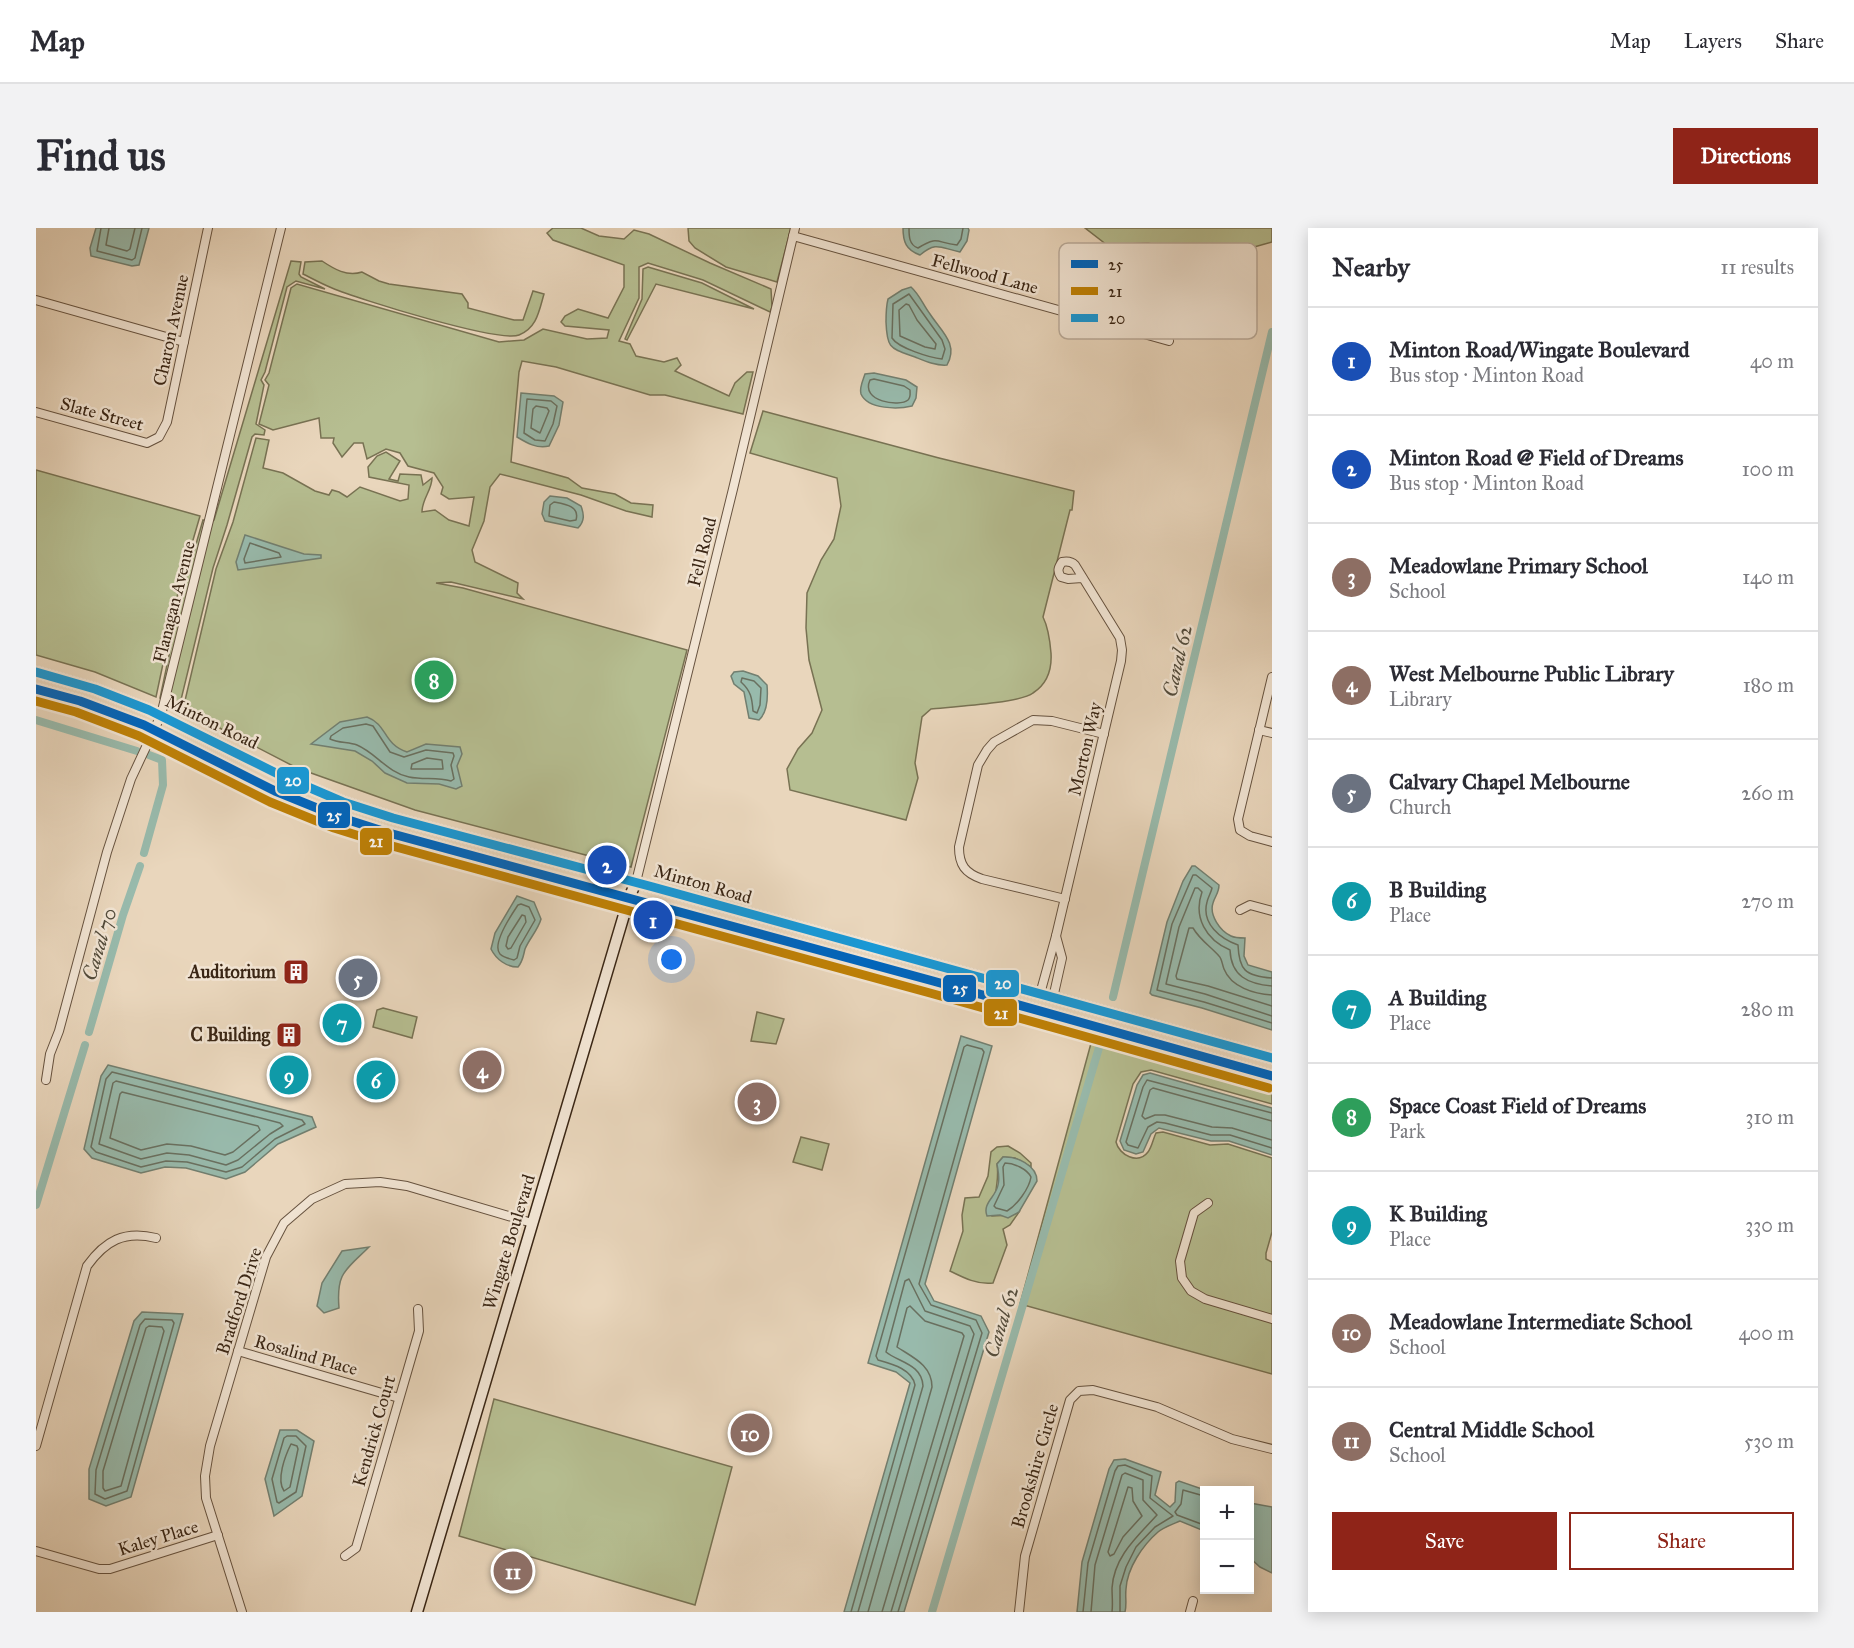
<!DOCTYPE html>
<meta charset="utf-8">
<style>
body{margin:0;font-family:"IM FELL Great Primer",serif;background:#f2f2f3;color:#2b2b33}
.controls{position:absolute;right:18px;bottom:18px;display:grid;overflow:hidden;border-radius:0px;box-shadow:0 3px 15px #0003}
.controls button{width:54px;height:54px;display:grid;place-items:center;padding:0;border:0;border-bottom:2px solid #e1e1e2;background:#fff;color:#2b2b33;font:30px sans-serif}
.you{position:absolute;left:636px;top:732px;width:21px;height:21px;margin:-15px;border:4px solid #fff;border-radius:50%;background:#1a73e8;box-shadow:0 0 0 9px #1a73e833}
.badge{display:grid;place-items:center;width:39px;height:39px;border-radius:50%;background:#8f2418;color:#fff;font-size:20px;font-weight:700}
.pin{position:absolute;translate:-50% -50%;border:3px solid #fff;box-shadow:0 2px 6px #0006}
.list{margin:0;padding:0;list-style:none}
h2{display:flex;justify-content:space-between;align-items:center;height:78px;margin:0;padding:0 24px;font-size:26px}
h2 small{font-size:20px;font-weight:400;color:#7c7c81}
.list li{display:grid;grid-template-columns:39px 1fr auto;gap:18px;align-items:center;box-sizing:border-box;height:108px;padding:0 24px;border-top:2px solid #e1e1e2}
.list b{display:block;font-size:22px;white-space:nowrap}
.list p{margin:0;font-size:20px;white-space:nowrap;color:#7c7c81}
.list em{font-size:20px;font-style:normal;color:#7c7c81}
.actions{display:flex;gap:12px;padding:18px 24px}
.actions a{flex:1;padding:14px 0;border:2px solid #8f2418;border-radius:0px;text-align:center;font-size:21px;color:#8f2418}
.actions .main{background:#8f2418;color:#fff}
.map{position:relative;flex:none;width:1236px;height:1384px;overflow:hidden;border-radius:0px}
header{display:flex;align-items:center;gap:36px;box-sizing:border-box;height:84px;padding:0 30px;background:#fff;border-bottom:2px solid #e1e1e2}
header strong{font-size:28px}
nav{display:flex;gap:33px;margin-inline-start:auto;font-size:21px}
.intro{display:flex;align-items:center;justify-content:space-between;box-sizing:border-box;height:144px;padding:0 36px}
h1{margin:0;font-size:42px}
.button{padding:15px 27px;border-radius:0px;background:#8f2418;color:#fff;font-size:21px;font-weight:700}
main{display:flex;gap:36px;padding:0 36px}
aside{flex:1;background:#fff;border-radius:0px;box-shadow:0 3px 15px #0003}
.map>svg:first-child{display:block}
</style>
<header>
<strong>Map</strong>
<nav><a>Map</a><a>Layers</a><a>Share</a></nav>
</header>
<div class="intro"><h1>Find us</h1><a class="button">Directions</a></div>
<main>
<div class="map">
<svg width="1236" height="1384" viewBox="0 0 1236 1384">
<rect width="100%" height="100%" fill="#e9d6bc"/>
<filter id="stains"><feTurbulence type="fractalNoise" baseFrequency=".00333" numOctaves="4"/><feColorMatrix values="0 0 0 0 .2 0 0 0 0 .09 0 0 0 0 .02 0 0 0 .5 -.17"/></filter>
<radialGradient id="worn" r=".72"><stop offset=".6" stop-color="#630" stop-opacity="0"/><stop offset="1" stop-color="#630" stop-opacity=".3"/></radialGradient>
<!-- green -->
<g fill="#b6be91" stroke="#787253" stroke-width="1.5">
<path d="M517 0H545L563 8 588 11 598 2 613 6 674 35 735 61 736 79 734 84 667 52 612 35 603 39V70L583 113 594 116 600 128 628 134 641 130 645 137 639 143 693 168 699 155 711 144H717L707 186 629 167H614L520 139 486 133 483 144 475 234 532 250 546 260 579 266 595 275 617 277 616 289 590 283 545 267 464 246 454 259 448 293 436 322 439 334 482 355 481 365 487 371 415 354 400 355 427 360 651 422 595 639 379 582 261 540 147 481 180 341 197 294 220 210 233 212 227 240 247 245 279 263 293 267 296 262 303 264 311 269 324 259 364 273 372 271 373 257 333 249 332 239 341 228 350 224 364 233 353 251 362 253 364 246 385 247 387 257 396 250C396 262 386 271 386 284L399 282 413 292 433 298 438 269 413 271 405 266 407 259 398 245 372 238 364 225 350 221 331 231 327 215H318L306 229 297 215 298 210H285L283 190 237 202 223 196 233 157 229 152 233 145 255 60 261 56 463 114 488 112 507 101 551 111 571 110 573 102 529 98 525 94 529 88 542 81 572 90 588 59V37L517 12 511 5Z"/>
<path d="M652 0H755L741 54 690 39 659 20 653 13Z"/>
<path d="M1049 0H1236V14L1211 21 1162 24 1134 21 1112 15 1071 17Z"/>
<path d="M255 33 265 34 263 46 265 49 289 61 260 53 251 59 229 144 225 152 228 157 220 196 229 202 228 207 219 206 216 209 191 297 177 340 143 480 124 470 147 361 167 292 175 294 178 292Z"/>
<path d="M286 33C298 41 311 49 326 44L343 53 353 56 426 66 432 75V80L478 92H487L497 63 508 66C503 83 501 100 483 107 463 115 322 71 296 60 286 56 277 51 267 46L269 34Z"/>
<path d="M612 39 666 55 718 81 620 56 591 112 589 111 606 71 607 41Z"/>
<path d="M727 183 903 230 1038 263 1036 282H1034L1007 389C1012 399 1014 413 1015 425 1016 441 1011 456 997 465 985 475 914 479 895 481L886 489 879 535 882 550 870 592 754 562 751 541 762 521 776 505 786 482 773 432 770 400 771 365 785 332 798 311 805 278 801 250 714 225Z"/>
<path d="M0 242 164 288 143 360 120 469 59 444 0 427Z"/>
<path d="M347 780 381 789 376 810 337 799 341 782Z"/>
<path d="M721 784 748 791 740 816 715 813Z"/>
<path d="M1057 808 1236 858V876L1115 842 1105 844 1097 856 1080 914C1083 927 1102 937 1112 924 1116 919 1117 911 1120 905L1127 904 1174 917 1192 916 1236 930V1004L1230 1025V1031L1236 1034V1146L984 1076Z"/>
<path d="M765 909 793 916 786 942 757 934Z"/>
<path d="M972 918 984 925 995 935V939L979 930 967 929 961 936C964 955 957 970 956 988L976 987 983 984 974 997 967 1001 971 1017 957 1055C942 1057 928 1050 914 1043L927 1003 926 987 929 970 943 969 952 948 955 924 961 919Z"/>
<path d="M458 1171 696 1239 659 1377 423 1308Z"/>
</g>
<!-- water -->
<g fill="#98baac" stroke="#727f70" stroke-width="1.5">
<path d="M60 0H113L103 37 96 38 55 28 54 20Z"/>
<path d="M867 0H932L933 2 931 13 924 24C904 20 901 13 884 27 870 22 867 14 867 0Z"/>
<path d="M875 59C884 67 887 77 894 86 905 103 923 116 911 137 900 138 889 133 879 129 854 120 851 121 850 94 850 86 850 79 852 71L866 62Z"/>
<path d="M838 145 870 152 881 159 880 170 876 178C863 181 832 182 825 166 823 160 827 152 829 146Z"/>
<path d="M485 165 518 168 527 174 523 197 513 218C501 221 491 215 481 209Z"/>
<path d="M514 268 531 270 545 278C548 286 549 293 542 300L509 293 506 286 508 274Z"/>
<path d="M209 307 268 326 285 327V330L202 342 200 334Z"/>
<path d="M707 443 722 448 731 457C732 469 732 484 723 492L713 490 708 464 698 456 695 448 698 444Z"/>
<path d="M331 489C352 497 346 515 371 524L390 516 424 519 426 526 421 538 426 558 420 561 403 556 371 555 349 545 336 533 319 523 275 516 304 494Z"/>
<path d="M1156 638H1159L1183 657C1183 665 1179 668 1177 675 1173 687 1184 703 1195 708 1199 710 1205 710 1209 710L1208 728 1212 737 1236 744V802L1166 780 1116 767 1114 765 1131 694 1147 653Z"/>
<path d="M481 668 498 674 505 691C502 702 493 711 489 721 487 729 487 733 482 739 470 739 460 731 455 721L459 705Z"/>
<path d="M925 808 956 818 889 1056 898 1073 945 1088 953 1104 868 1384H808L874 1155 860 1144 832 1135Z"/>
<path d="M72 837 276 889 280 899 242 916 209 944 190 951 150 940 129 939 105 945 56 930 48 921 65 848Z"/>
<path d="M1114 845 1236 880V927L1193 913H1175L1123 900 1115 906 1107 924 1100 926 1088 922 1084 913 1101 857 1107 847Z"/>
<path d="M967 929C980 928 1001 937 1001 953L983 984 972 990 964 987 951 988C946 975 960 969 962 957 964 950 962 943 961 936Z"/>
<path d="M333 1019C310 1042 300 1044 303 1080L288 1085 281 1078 286 1055 306 1023Z"/>
<path d="M106 1084 147 1086 95 1269 70 1278 53 1271V1241L98 1093Z"/>
<path d="M244 1202H261L278 1213 266 1268 238 1288 229 1251Z"/>
<path d="M1089 1231 1125 1244 1119 1267 1134 1279 1139 1274 1140 1255 1143 1253 1169 1262 1168 1303 1144 1293C1137 1296 1128 1299 1122 1304 1107 1317 1091 1340 1090 1361 1089 1369 1091 1376 1089 1384H1041L1046 1334 1073 1241 1078 1232Z"/>
<path d="M1214 1275 1236 1279V1345L1224 1339 1214 1330Z"/>
</g>
<g fill="none" stroke-linecap="round" stroke-linejoin="round">
<!-- shore -->
<g stroke="#697060" stroke-width="1.5">
<path d="M65 0 61 23 96 32 99 30 106 0"/>
<path d="M73 0 70 17 91 23 94 21 99 0"/>
<path d="M873 0C873 8 873 17 882 20 903 7 900 15 921 17L925 11 927 0"/>
<path d="M873 66 906 112 909 121 906 131C895 130 862 120 856 110L857 76Z"/>
<path d="M870 76 873 77 881 92 900 116 899 121 889 119 864 108 863 82Z"/>
<path d="M838 151 868 158 874 162C874 166 875 169 872 172 864 179 824 174 834 152Z"/>
<path d="M491 171 515 173 521 178 517 196 509 213 499 212 488 205Z"/>
<path d="M500 178 511 180 513 183 504 205 495 200 497 181Z"/>
<path d="M518 274C529 276 544 278 540 292L534 293 513 288 514 277Z"/>
<path d="M214 315 243 325 245 329 209 335 208 331Z"/>
<path d="M706 450 718 453 725 460 724 477 721 485 717 483C716 470 715 463 705 454Z"/>
<path d="M330 496 337 498 354 524 368 529 390 522 417 525 418 528 415 537 418 551 415 553C401 549 387 552 373 549 352 545 340 525 321 517 313 514 302 515 294 511L295 508 307 500Z"/>
<path d="M391 530 406 532 407 541H375L376 536Z"/>
<path d="M485 676 493 679 499 692 484 718 481 730 478 732C474 731 467 729 464 726 455 716 476 686 482 677Z"/>
<path d="M486 687 489 688 490 694 475 720 472 721 470 718 472 709Z"/>
<path d="M1236 750C1209 748 1203 742 1202 717 1185 711 1165 696 1171 674 1172 669 1175 665 1176 660L1160 647H1157L1136 696 1121 762 1168 774 1236 795"/>
<path d="M1236 758C1212 756 1195 748 1194 722 1170 712 1157 689 1166 664L1162 660H1159L1143 699 1130 756 1169 766 1236 788"/>
<path d="M1236 767C1218 766 1195 759 1188 741 1186 736 1186 731 1183 728 1174 718 1164 712 1157 700H1153L1140 748 1141 751 1172 758 1236 778"/>
<path d="M76 844 266 892 269 896 239 911 206 939 190 944 151 934 130 933 105 939 60 924 55 919 70 851Z"/>
<path d="M80 853 244 895 247 898 234 906 202 932 190 937 153 927 131 925 105 931 63 916 77 855Z"/>
<path d="M86 864 222 898 224 902 197 924 189 927 155 918 131 916 105 922 74 910 84 866Z"/>
<path d="M1236 885 1111 852 1107 859 1090 914 1092 917 1102 920 1112 899 1121 894 1129 895 1175 907H1194L1236 920"/>
<path d="M1236 893 1117 860 1114 862 1106 888 1109 891 1119 887H1129L1176 899 1196 900 1236 912"/>
<path d="M969 935C978 935 991 941 995 949 993 961 981 977 971 983L960 980 958 978 968 957 967 939Z"/>
<path d="M109 1091 136 1092 138 1095 91 1263 69 1271 59 1266 60 1242 104 1097Z"/>
<path d="M113 1098 126 1099 128 1103 85 1258 69 1263 67 1260V1243L110 1100Z"/>
<path d="M251 1208H260L270 1218 260 1264 243 1275 241 1274 236 1251 248 1210Z"/>
<path d="M255 1216 261 1218 262 1221 254 1259 248 1263C240 1252 249 1228 255 1216Z"/>
<path d="M1092 1259 1096 1260 1097 1273 1106 1288 1087 1309 1078 1326 1074 1328 1072 1324Z"/>
<path d="M1168 1268 1147 1262 1145 1276 1139 1284 1141 1287 1168 1297"/>
<path d="M815 1384 879 1157C876 1141 856 1136 842 1132L840 1128 928 819 931 817 946 821 948 824 883 1056 895 1077 940 1092 946 1105 862 1384"/>
<path d="M822 1384 887 1158C886 1136 862 1134 850 1124L869 1053 873 1051 889 1083 934 1098 938 1106 855 1384"/>
<path d="M832 1384 896 1159C896 1137 876 1129 861 1119L871 1080 874 1078 889 1093 926 1105 928 1108 846 1384"/>
<path d="M1047 1384 1052 1335 1079 1243 1082 1238 1089 1237 1116 1248 1114 1270 1137 1288 1119 1299 1100 1319 1090 1339 1084 1358V1384"/>
<path d="M1055 1384 1059 1337 1086 1247 1089 1245 1107 1252V1272L1121 1287C1102 1308 1078 1328 1076 1360 1076 1368 1077 1376 1076 1384"/>
</g>
<!-- canal -->
<g stroke="#98baac" stroke-width="8">
<path d="M0 492 101 523"/>
<path d="M108 625 127 557 126 532 113 527"/>
<path d="M1077 769 1236 104"/>
<path d="M53 804 87 687 104 638"/>
<path d="M0 977 49 817"/>
<path d="M896 1384 1065 813"/>
</g>
<!-- street casing -->
<g stroke="#66523f" stroke-width="10">
<g id="street">
<path d="M757 8 1133 113"/>
<path d="M0 72 148 114"/>
<path d="M0 184 111 215 123 209 131 194 172 0"/>
<path d="M1236 449 1202 591 1204 602 1214 608 1236 614"/>
<path d="M1223 502 1236 505"/>
<path d="M600 654 697 261 759 0"/>
<path d="M1029 671 946 651C929 645 923 637 923 619L942 537 951 522 958 514 997 492 1016 493 1068 506"/>
<path d="M1204 682 1214 677 1236 683"/>
<path d="M1004 766 1020 708 1085 433 1086 422 1084 410 1039 337C1035 333 1031 333 1026 334 1022 340 1021 343 1025 349L1032 351 1046 350"/>
<path d="M1017 770 1026 730 1020 708"/>
<path d="M10 852 14 826 23 803 71 624 95 551 125 487 245 0"/>
<path d="M1172 975 1158 985 1144 1033 1146 1050 1155 1063 1169 1071 1236 1091"/>
<path d="M202 1123 363 1170"/>
<path d="M0 1218 51 1038C69 1013 88 1002 120 1010"/>
<path d="M0 1323 63 1341H74L182 1307"/>
<path d="M309 1328 320 1320 383 1103 382 1081"/>
<path d="M206 1384 170 1270 169 1248 174 1218 230 1029 248 995 276 971 309 956 344 954 371 958 496 995"/>
<path d="M983 1384 989 1328 1034 1172 1043 1163 1057 1162 1121 1179 1196 1211 1236 1221"/>
<path d="M1154 1384 1157 1373"/>
</g>
</g>
<!-- secondary casing -->
<g stroke="#3a2615" stroke-width="13">
<g id="secondary">
<path d="M0 444 59 461 113 482 244 547 307 574 357 590 617 659 1236 830"/>
<path d="M0 461 44 473 108 497 239 563 303 589 353 605 897 753 1236 848"/>
<path d="M381 1384 593 670 600 654"/>
</g>
</g>
<!-- street -->
<use href="#street" stroke="#f1e4d3" stroke-width="8"/>
<!-- secondary -->
<use href="#secondary" stroke="#f1e4d3" stroke-width="10"/>
<!-- bus-1 casing -->
<g stroke="#f1e4d3" stroke-width="14">
<path id="bus-1" d="M0 461 44 473 108 497 239 563 303 589 353 605 897 753 1236 848"/>
</g>
<!-- bus-2 casing -->
<g stroke="#f1e4d3" stroke-width="14">
<path id="bus-2" d="M0 473 40 484 103 508 234 574 298 600 349 616 894 765 1233 860"/>
</g>
<!-- bus-3 casing -->
<g stroke="#f1e4d3" stroke-width="14">
<path id="bus-3" d="M0 444 59 461 113 482 244 547 307 574 357 590 617 659 1236 830"/>
</g>
<!-- bus-1 -->
<use href="#bus-1" stroke="#0065bd" stroke-width="9"/>
<!-- bus-2 -->
<use href="#bus-2" stroke="#be8006" stroke-width="9"/>
<!-- bus-3 -->
<use href="#bus-3" stroke="#1998d5" stroke-width="9"/>
</g>
<!-- icons -->
<defs>
<g id="building-square" transform="scale(1.35)"><rect x="-9" y="-9" width="18" height="18" rx="4" fill="#8f2418" stroke="#f1e4d3"/><path d="M-4-6H4V6H1V3H-1V6H-4ZM-2.5-4.3h1.7v1.8h-1.7ZM.8-4.3h1.7v1.8H.8ZM-2.5-1h1.7V.8h-1.7ZM.8-1h1.7V.8H.8Z" fill="#fff"/></g>
</defs>
<g fill-rule="evenodd">
<use href="#building-square" x="260" y="744"/>
<use href="#building-square" x="253" y="807"/>
</g>
<g text-anchor="middle" stroke-width="5" stroke-linejoin="round" paint-order="stroke">
<!-- street labels -->
<g font-size="18" fill="#3a2615" stroke="#f1e4d3">
<text transform="translate(949 46) rotate(15)" y="6">Fellwood Lane</text>
<text transform="translate(135 102) rotate(-78)" y="6">Charon Avenue</text>
<text transform="translate(66 186) rotate(15)" y="6">Slate Street</text>
<text transform="translate(666 324) rotate(-76)" y="6">Fell Road</text>
<text transform="translate(138 374) rotate(-76)" y="6">Flanagan Avenue</text>
<text transform="translate(176 494) rotate(26)" y="6">Minton Road</text>
<text transform="translate(1049 521) rotate(-77)" y="6">Morton Way</text>
<text transform="translate(667 656) rotate(16)" y="6">Minton Road</text>
<text transform="translate(473 1014) rotate(-73)" y="6">Wingate Boulevard</text>
<text transform="translate(203 1073) rotate(-72)" y="6">Bradford Drive</text>
<text transform="translate(270 1127) rotate(16)" y="6">Rosalind Place</text>
<text transform="translate(338 1203) rotate(-74)" y="6">Kendrick Court</text>
<text transform="translate(999 1238) rotate(-74)" y="6">Brookshire Circle</text>
<text transform="translate(122 1310) rotate(-17)" y="6">Kaley Place</text>
</g>
<!-- poi labels -->
<g font-size="18" font-weight="bold" fill="#3a2615" stroke="#f1e4d3" text-anchor="end">
<text x="240" y="750">Auditorium</text>
<text x="234" y="813">C Building</text>
</g>
<!-- water labels -->
<g font-size="20" font-style="italic" fill="#524b3b" stroke="#f1e4d3">
<text transform="translate(1141 433) rotate(-77)" y="7">Canal 62</text>
<text transform="translate(63 716) rotate(-73)" y="7">Canal 70</text>
<text transform="translate(965 1094) rotate(-73)" y="7">Canal 62</text>
</g>
</g>
<!-- legend -->
<rect x="1023" y="15" width="198" height="96" rx="9" fill="#f1e4d3" stroke="#baab9a" stroke-width="1.5"/>
<rect x="1035" y="32" width="27" height="8" fill="#0065bd"/>
<rect x="1035" y="59" width="27" height="8" fill="#be8006"/>
<rect x="1035" y="86" width="27" height="8" fill="#1998d5"/>
<g font-size="16" fill="#3a2615">
<text x="1072" y="42">25</text>
<text x="1072" y="69">21</text>
<text x="1072" y="96">20</text>
</g>
<g stroke="#f1e4d3" stroke-width="2">
<rect x="240" y="538" width="34" height="29" rx="6" fill="#1998d5"/>
<rect x="281" y="573" width="34" height="28" rx="6" fill="#0065bd"/>
<rect x="323" y="599" width="34" height="29" rx="6" fill="#be8006"/>
<rect x="949" y="741" width="35" height="29" rx="6" fill="#1998d5"/>
<rect x="906" y="746" width="35" height="29" rx="6" fill="#0065bd"/>
<rect x="947" y="770" width="35" height="29" rx="6" fill="#be8006"/>
</g>
<g font-size="16" text-anchor="middle" font-weight="bold" fill="#fff">
<text x="257" y="558">20</text>
<text x="298" y="593">25</text>
<text x="340" y="619">21</text>
<text x="967" y="761">20</text>
<text x="924" y="766">25</text>
<text x="965" y="791">21</text>
</g>
<rect width="100%" height="100%" filter="url(#stains)"/>
<rect width="100%" height="100%" fill="url(#worn)"/>
</svg>
<div class="controls">
<button>+</button>
<button>−</button>
</div>
<div class="you"></div>
<div class="pin badge" style="left:617px;top:692px;background:#1a4fb4">1</div>
<div class="pin badge" style="left:571px;top:637px;background:#1a4fb4">2</div>
<div class="pin badge" style="left:721px;top:874px;background:#8d6e63">3</div>
<div class="pin badge" style="left:446px;top:842px;background:#8d6e63">4</div>
<div class="pin badge" style="left:322px;top:750px;background:#6b7280">5</div>
<div class="pin badge" style="left:340px;top:852px;background:#0f9aa8">6</div>
<div class="pin badge" style="left:306px;top:795px;background:#0f9aa8">7</div>
<div class="pin badge" style="left:398px;top:452px;background:#2e9e5b">8</div>
<div class="pin badge" style="left:253px;top:847px;background:#0f9aa8">9</div>
<div class="pin badge" style="left:714px;top:1205px;background:#8d6e63">10</div>
<div class="pin badge" style="left:477px;top:1343px;background:#8d6e63">11</div>
</div>
<aside>
<h2>Nearby<small>11 results</small></h2>
<ul class="list">
<li><span class="badge" style="background:#1a4fb4">1</span><div><b>Minton Road/Wingate Boulevard</b><p>Bus stop · Minton Road</p></div><em>40 m</em></li>
<li><span class="badge" style="background:#1a4fb4">2</span><div><b>Minton Road @ Field of Dreams</b><p>Bus stop · Minton Road</p></div><em>100 m</em></li>
<li><span class="badge" style="background:#8d6e63">3</span><div><b>Meadowlane Primary School</b><p>School</p></div><em>140 m</em></li>
<li><span class="badge" style="background:#8d6e63">4</span><div><b>West Melbourne Public Library</b><p>Library</p></div><em>180 m</em></li>
<li><span class="badge" style="background:#6b7280">5</span><div><b>Calvary Chapel Melbourne</b><p>Church</p></div><em>260 m</em></li>
<li><span class="badge" style="background:#0f9aa8">6</span><div><b>B Building</b><p>Place</p></div><em>270 m</em></li>
<li><span class="badge" style="background:#0f9aa8">7</span><div><b>A Building</b><p>Place</p></div><em>280 m</em></li>
<li><span class="badge" style="background:#2e9e5b">8</span><div><b>Space Coast Field of Dreams</b><p>Park</p></div><em>310 m</em></li>
<li><span class="badge" style="background:#0f9aa8">9</span><div><b>K Building</b><p>Place</p></div><em>330 m</em></li>
<li><span class="badge" style="background:#8d6e63">10</span><div><b>Meadowlane Intermediate School</b><p>School</p></div><em>400 m</em></li>
<li><span class="badge" style="background:#8d6e63">11</span><div><b>Central Middle School</b><p>School</p></div><em>530 m</em></li>
</ul>
<div class="actions"><a class="main">Save</a><a>Share</a></div>
</aside>
</main>
